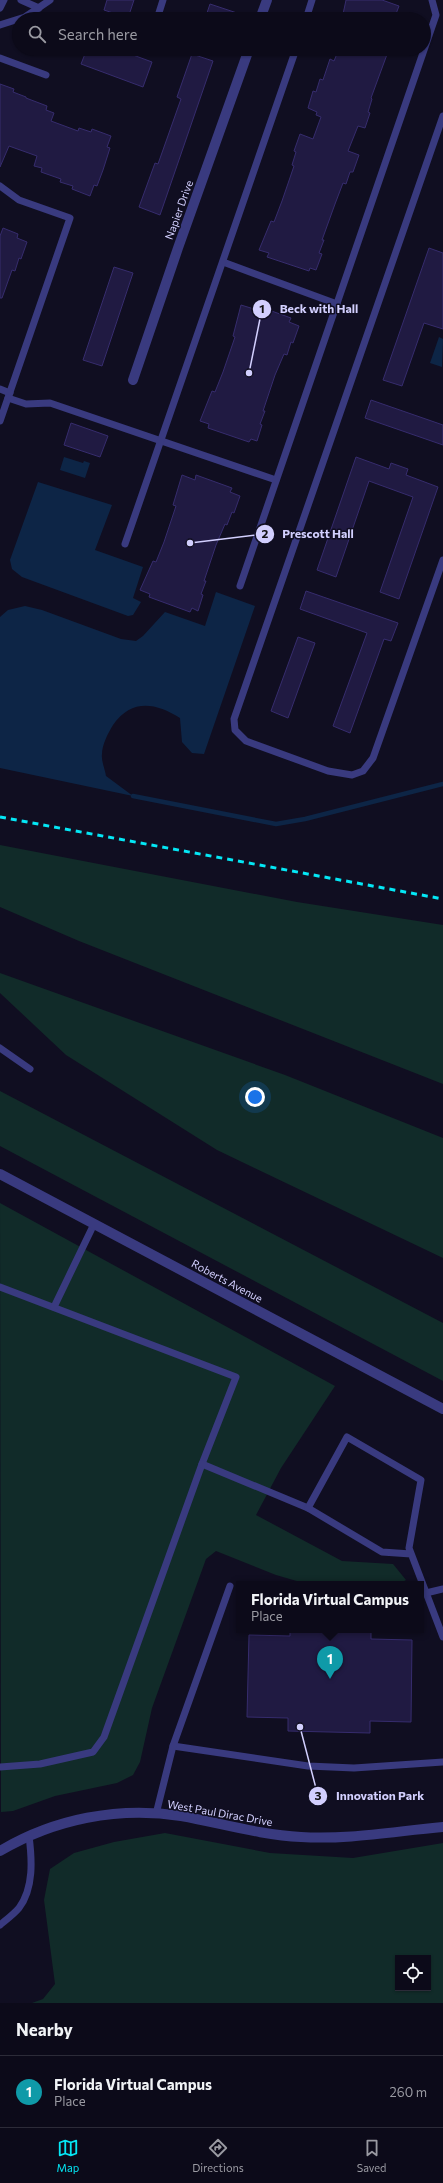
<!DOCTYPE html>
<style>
body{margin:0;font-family:Commissioner,sans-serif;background:#151322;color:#f1f3f6}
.controls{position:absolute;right:12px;bottom:12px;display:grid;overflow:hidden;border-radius:0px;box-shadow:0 1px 3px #0004}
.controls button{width:36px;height:36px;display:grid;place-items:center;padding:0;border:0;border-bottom:1px solid #2c2b38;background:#0c0a19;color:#f1f3f6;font:20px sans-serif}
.you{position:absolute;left:255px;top:1097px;width:14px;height:14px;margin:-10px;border:3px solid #fff;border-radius:50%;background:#1a73e8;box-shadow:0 0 0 6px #1a73e833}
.badge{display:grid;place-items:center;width:26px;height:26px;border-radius:50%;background:#04e7f5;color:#fff;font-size:13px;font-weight:700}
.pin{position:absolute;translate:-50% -33px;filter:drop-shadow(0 1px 2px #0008)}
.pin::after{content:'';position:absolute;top:21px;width:14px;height:12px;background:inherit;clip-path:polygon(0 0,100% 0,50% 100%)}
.popup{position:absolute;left:236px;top:1581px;width:188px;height:52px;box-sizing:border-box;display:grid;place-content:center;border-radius:0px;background:#0c0a19;filter:drop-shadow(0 1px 3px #0005);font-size:13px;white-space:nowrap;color:#9a9aa2}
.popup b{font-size:15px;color:#f1f3f6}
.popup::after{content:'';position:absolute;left:50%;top:100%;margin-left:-8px;border:8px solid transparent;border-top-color:#0c0a19}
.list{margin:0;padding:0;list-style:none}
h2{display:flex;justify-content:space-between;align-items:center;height:52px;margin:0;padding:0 16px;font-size:17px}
h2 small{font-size:13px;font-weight:400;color:#9a9aa2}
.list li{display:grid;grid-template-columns:26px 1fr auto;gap:12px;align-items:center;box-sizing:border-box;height:72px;padding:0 16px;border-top:1px solid #2c2b38}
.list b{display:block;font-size:15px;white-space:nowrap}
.list p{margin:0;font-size:13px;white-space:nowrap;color:#9a9aa2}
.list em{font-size:13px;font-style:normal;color:#9a9aa2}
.icon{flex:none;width:22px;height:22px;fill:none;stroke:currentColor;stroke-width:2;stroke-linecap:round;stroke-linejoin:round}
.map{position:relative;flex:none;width:443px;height:2003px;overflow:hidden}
.search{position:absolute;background:#0c0a19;box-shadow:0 1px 3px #0004;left:12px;right:12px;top:12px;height:44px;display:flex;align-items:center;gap:10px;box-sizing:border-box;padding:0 14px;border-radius:22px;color:#9a9aa2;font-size:15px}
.sheet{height:124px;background:#0c0a19}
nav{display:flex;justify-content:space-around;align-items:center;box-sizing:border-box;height:56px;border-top:1px solid #2c2b38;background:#0c0a19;font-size:11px;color:#9a9aa2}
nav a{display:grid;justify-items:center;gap:2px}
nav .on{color:#04e7f5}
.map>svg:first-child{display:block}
</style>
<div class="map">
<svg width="443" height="2003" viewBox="0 0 443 2003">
<rect width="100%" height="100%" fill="#100e21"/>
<!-- green -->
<g fill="#112b29" fill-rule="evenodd">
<path d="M0 845 297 902 443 925V1084L79 941 0 907Z"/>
<path d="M0 973 285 1075 443 1138V1258L217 1150 66 1055 0 993Z"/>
<path d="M0 1091 443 1323V1381L0 1146Z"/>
<path d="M0 1203 335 1386 281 1468 256 1515 342 1561 393 1564 406 1580 399 1584H307L276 1575 216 1551 206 1559 152 1708 140 1762 133 1775 117 1783 55 1796 13 1811 1 1812Z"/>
<path d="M165 1833 270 1853 353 1858 443 1843V2003H32L43 1999 55 1984 44 1900 50 1869 74 1853 114 1842ZM398 1958H428V1988H398Z"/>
</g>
<!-- water -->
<g fill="#0d2546">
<path d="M439 337 443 339 442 367 430 363Z"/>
<path d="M64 457 83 463 84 461 90 463 85 478 60 470Z"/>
<path d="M38 482 112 505 95 550 143 567 133 598 141 602 133 615 128 616 22 577 12 569 10 560Z"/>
<path d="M216 592 255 606 204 754 192 753 182 742 180 718C155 702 131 699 113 725 108 733 102 745 102 754 101 761 105 769 106 776L133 796 0 768V617L8 610 25 606 42 610 121 639 136 641 143 636 165 612 205 626Z"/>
</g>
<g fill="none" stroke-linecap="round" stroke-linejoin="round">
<!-- stream -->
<path stroke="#0d2546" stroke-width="4.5" d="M133 796 276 824 305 819 443 784"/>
</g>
<!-- building -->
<g fill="#201a42" stroke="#362c6d">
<path d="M107 0H134L128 18 104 10Z"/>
<path d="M346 0H382L399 6 394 19H342Z"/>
<path d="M210 4 249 17 248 19H205Z"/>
<path d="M87 49H117L152 62 143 87 81 64Z"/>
<path d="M339 49H389L371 98 372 99 368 112 370 113 365 128 358 126 348 151 359 155 353 172H350L346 184 343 183 335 204 322 240H324L319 253 322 254 316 270 310 268 309 271 267 257 269 253 259 250 271 221 274 222 282 201 294 166 292 165 296 152 294 151 300 134 313 139 321 117 316 115 317 112 308 108 313 91 316 92 320 79 323 80 330 59 334 61Z"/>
<path d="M192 54 213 61 160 215 139 207 155 163 158 164 181 99 177 97Z"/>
<path d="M0 84 14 89 13 92 26 97V98L47 106 46 110 54 113 51 121 78 131 79 128 91 132 92 129 111 136 107 147 110 148 103 170 97 186 94 185 90 196 72 189 73 186 60 182 61 179 41 172 42 168 34 166 37 156 9 146 0 167Z"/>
<path d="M3 228 18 234 17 238 27 242 21 259 19 258 15 271 12 270 2 298H0V236Z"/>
<path d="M429 248 443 253V329L424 323 402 386 383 380Z"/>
<path d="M114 267 133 273 102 366 83 360Z"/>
<path d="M241 305 254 309 255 305 291 318 289 322 299 326 293 343 291 342 287 355 284 354 275 375 263 411H265L260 424 262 425 257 441 251 439 249 442 208 428 209 424 200 421 212 391 215 392 223 372 235 337 233 336Z"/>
<path d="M371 400 443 425V445L365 418Z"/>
<path d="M71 423 108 436 100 457 64 445Z"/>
<path d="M356 457 389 469 391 463 408 469 406 475 438 487 399 599 380 592 413 497 369 481 336 577 317 570Z"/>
<path d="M182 475 195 480 196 475 232 488 230 492 240 496 234 513 232 512 227 525 225 524 216 545 204 581H206L201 594 203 595 198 611 192 608 190 612 149 597 150 594 140 590 153 561 156 562 164 542 176 506 173 505Z"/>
<path d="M306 591 398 623 391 641 384 639 350 733 333 726 367 633 300 609Z"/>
<path d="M298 637 315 643 288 718 271 711Z"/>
<path d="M290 1630H371V1639L412 1640 411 1722 370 1721V1733L288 1731V1718L247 1717 249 1635 290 1636Z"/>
</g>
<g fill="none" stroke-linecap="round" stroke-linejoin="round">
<!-- service -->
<g stroke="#393a7f" stroke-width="7">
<path d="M21 0 39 8"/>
<path d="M0 8 4 0"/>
<path d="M157 19 163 0"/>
<path d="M306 19 312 0"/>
<path d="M0 25 25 17 50 0"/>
<path d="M0 58 46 75"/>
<path d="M443 116 234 719 235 730 246 741 328 771 352 775 363 771 373 758 443 560"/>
<path d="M0 186 19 200 70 218 0 421"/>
<path d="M223 262 337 304"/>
<path d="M0 389 10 393"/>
<path d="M8 398 26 404 50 403 276 480"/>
<path d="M125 544 296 49"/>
<path d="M240 586 436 15 432 0"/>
<path d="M0 1048 30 1069"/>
<path d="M0 1287 236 1377 202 1464 104 1737 93 1752 40 1764 0 1767"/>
<path d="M54 1307 94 1224"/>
<path d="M202 1464 308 1508"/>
<path d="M411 1554 382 1552 308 1508 347 1437 421 1480 409 1548 443 1637"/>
<path d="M426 1593 443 1589"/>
<path d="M173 1746 308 1766 354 1768 443 1762"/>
<path d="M156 1814 173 1746 230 1586"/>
<path d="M0 1925C6 1920 14 1914 19 1908 34 1888 32 1859 29 1836"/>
</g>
<!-- minor -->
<g stroke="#393a7f" stroke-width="10">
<path d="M260 19 267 0"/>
<path d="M133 380 178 248 249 49"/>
</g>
<!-- tertiary -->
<g stroke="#393a7f" stroke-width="10">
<path d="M0 1174 443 1409"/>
<path d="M0 1851C54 1819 118 1806 181 1816 221 1823 260 1835 301 1837 348 1840 396 1831 443 1827"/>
</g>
<!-- rail -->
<path stroke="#04e7f5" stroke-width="3" stroke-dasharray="6 5" stroke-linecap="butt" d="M0 817 443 899"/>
</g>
<g text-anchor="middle" stroke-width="3" stroke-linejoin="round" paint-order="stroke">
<!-- street labels -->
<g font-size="11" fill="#d2cffe" stroke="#100e21">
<text transform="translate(179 210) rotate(-70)" y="4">Napier Drive</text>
<text transform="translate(227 1281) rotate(28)" y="4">Roberts Avenue</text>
<text transform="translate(220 1813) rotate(10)" y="4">West Paul Dirac Drive</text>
</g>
</g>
<!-- callouts -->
<path fill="none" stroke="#d2cffe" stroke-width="1.5" d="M249 373L262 309M190 543L265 534M300 1727L318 1796"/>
<g fill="#d2cffe" stroke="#100e21" stroke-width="1.5">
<circle cx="249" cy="373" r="4"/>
<circle cx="190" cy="543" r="4"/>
<circle cx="300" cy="1727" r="4"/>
<circle cx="262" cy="309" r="10"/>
<circle cx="265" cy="534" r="10"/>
<circle cx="318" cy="1796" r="10"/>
</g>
<g font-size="12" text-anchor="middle" font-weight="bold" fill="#111">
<text x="262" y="313">1</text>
<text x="265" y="538">2</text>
<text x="318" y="1800">3</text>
</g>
<g font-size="12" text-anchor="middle" font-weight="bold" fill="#d2cffe" stroke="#100e21" stroke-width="3" stroke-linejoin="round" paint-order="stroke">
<text x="319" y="313">Beck with Hall</text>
<text x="318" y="538">Prescott Hall</text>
<text x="380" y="1800">Innovation Park</text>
</g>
</svg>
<div class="controls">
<button><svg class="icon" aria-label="locate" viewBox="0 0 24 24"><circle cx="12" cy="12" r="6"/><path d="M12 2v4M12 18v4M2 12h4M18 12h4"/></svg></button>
</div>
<div class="you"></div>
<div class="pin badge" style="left:330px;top:1679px;background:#0f9aa8">1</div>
<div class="popup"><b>Florida Virtual Campus</b>Place</div>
<div class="search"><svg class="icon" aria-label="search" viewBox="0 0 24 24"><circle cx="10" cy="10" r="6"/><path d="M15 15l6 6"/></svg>Search here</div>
</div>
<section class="sheet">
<h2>Nearby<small></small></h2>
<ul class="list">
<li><span class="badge" style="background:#0f9aa8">1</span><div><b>Florida Virtual Campus</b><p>Place</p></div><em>260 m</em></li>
</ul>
</section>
<nav>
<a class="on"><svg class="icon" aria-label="map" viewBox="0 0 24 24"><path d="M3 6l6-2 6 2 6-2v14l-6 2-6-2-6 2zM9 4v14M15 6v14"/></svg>Map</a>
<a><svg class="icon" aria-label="directions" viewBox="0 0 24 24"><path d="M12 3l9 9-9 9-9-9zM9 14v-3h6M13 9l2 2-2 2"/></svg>Directions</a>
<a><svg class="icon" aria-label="saved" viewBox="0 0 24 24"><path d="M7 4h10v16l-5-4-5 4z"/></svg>Saved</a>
</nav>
